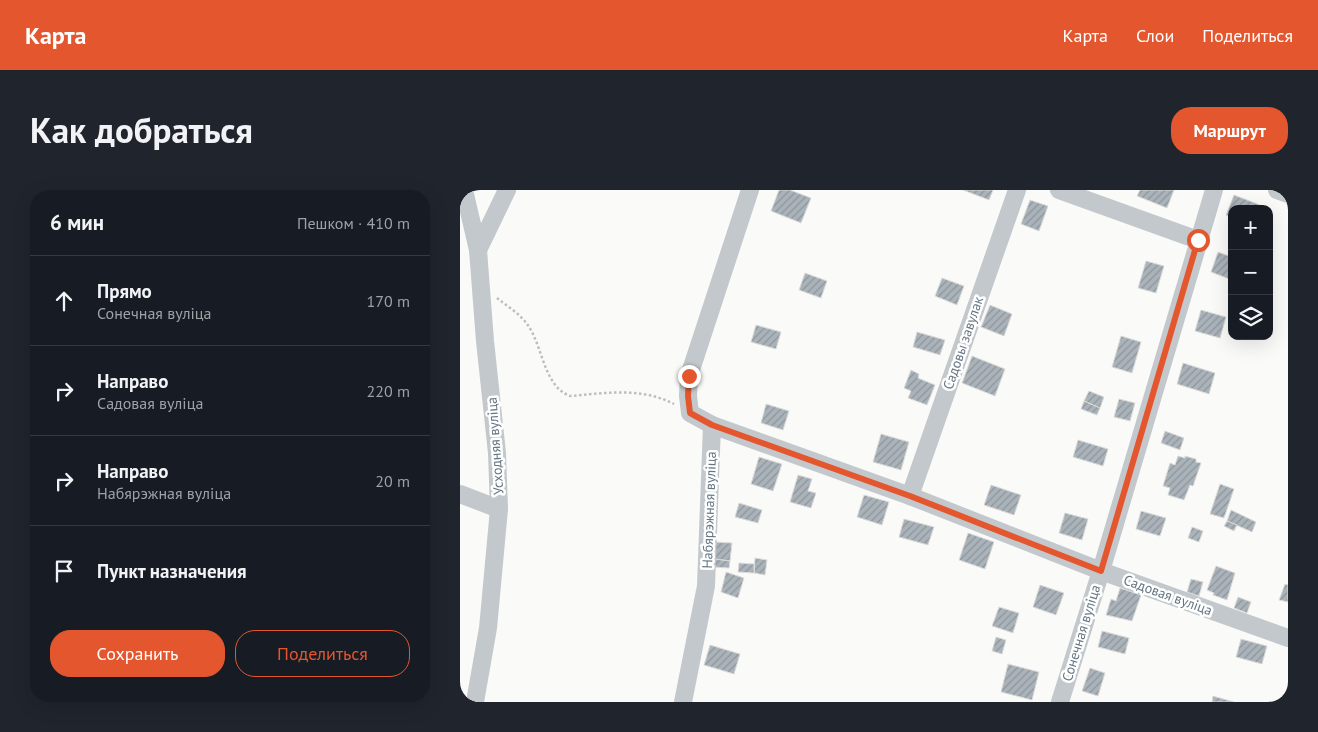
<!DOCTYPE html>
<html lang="ru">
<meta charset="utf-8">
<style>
body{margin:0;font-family:"PT Sans",sans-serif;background:#20242c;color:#f1f3f6}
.controls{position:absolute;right:15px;top:15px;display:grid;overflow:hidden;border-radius:10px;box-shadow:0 5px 20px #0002}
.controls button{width:45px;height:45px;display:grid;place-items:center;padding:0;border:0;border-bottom:1px solid #363941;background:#171b24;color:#f1f3f6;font:25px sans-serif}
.stop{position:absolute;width:15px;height:15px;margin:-11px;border:4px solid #e4572e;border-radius:50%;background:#fff}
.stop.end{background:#e4572e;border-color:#fff;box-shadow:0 1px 5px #0008}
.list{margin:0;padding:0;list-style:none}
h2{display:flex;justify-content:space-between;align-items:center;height:65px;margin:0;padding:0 20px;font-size:21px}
h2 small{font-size:16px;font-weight:400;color:#9ea1a6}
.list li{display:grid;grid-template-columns:32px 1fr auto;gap:15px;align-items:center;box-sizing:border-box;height:90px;padding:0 20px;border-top:1px solid #363941}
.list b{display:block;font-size:19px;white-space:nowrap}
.list p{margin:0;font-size:16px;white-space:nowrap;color:#9ea1a6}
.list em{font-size:16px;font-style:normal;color:#9ea1a6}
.actions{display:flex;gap:10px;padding:15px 20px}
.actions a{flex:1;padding:11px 0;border:1px solid #e4572e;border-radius:20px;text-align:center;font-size:18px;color:#e4572e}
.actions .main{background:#e4572e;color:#fff}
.icon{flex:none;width:28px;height:28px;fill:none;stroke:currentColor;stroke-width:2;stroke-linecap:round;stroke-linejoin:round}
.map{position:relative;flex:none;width:828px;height:512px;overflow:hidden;border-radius:20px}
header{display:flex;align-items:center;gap:30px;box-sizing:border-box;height:70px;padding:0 25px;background:#e4572e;color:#fff}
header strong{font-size:24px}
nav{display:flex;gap:28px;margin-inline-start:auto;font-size:18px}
.intro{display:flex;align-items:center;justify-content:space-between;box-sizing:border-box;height:120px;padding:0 30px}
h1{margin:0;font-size:35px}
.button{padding:12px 22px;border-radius:20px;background:#e4572e;color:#fff;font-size:18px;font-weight:700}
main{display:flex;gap:30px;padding:0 30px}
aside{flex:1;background:#171b24;border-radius:20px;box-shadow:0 5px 20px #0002}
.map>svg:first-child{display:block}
</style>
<header>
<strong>Карта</strong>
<nav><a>Карта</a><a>Слои</a><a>Поделиться</a></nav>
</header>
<div class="intro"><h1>Как добраться</h1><a class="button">Маршрут</a></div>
<main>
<aside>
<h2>6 мин<small>Пешком · 410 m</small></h2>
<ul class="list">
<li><svg class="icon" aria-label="ahead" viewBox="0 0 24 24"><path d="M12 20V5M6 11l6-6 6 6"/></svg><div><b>Прямо</b><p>Сонечная вуліца</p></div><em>170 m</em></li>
<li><svg class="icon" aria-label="right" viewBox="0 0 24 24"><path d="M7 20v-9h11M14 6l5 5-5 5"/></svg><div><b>Направо</b><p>Садовая вуліца</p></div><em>220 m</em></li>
<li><svg class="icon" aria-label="right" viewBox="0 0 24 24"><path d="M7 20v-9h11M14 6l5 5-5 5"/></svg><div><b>Направо</b><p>Набярэжная вуліца</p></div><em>20 m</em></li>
<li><svg class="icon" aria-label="arrive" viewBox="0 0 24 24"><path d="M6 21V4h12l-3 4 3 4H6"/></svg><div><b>Пункт назначения</b></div></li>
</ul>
<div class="actions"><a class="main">Сохранить</a><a>Поделиться</a></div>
</aside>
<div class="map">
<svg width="828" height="512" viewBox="0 0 828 512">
<defs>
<pattern id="building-hatch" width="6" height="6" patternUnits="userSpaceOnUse" patternTransform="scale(1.25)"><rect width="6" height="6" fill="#aab3b9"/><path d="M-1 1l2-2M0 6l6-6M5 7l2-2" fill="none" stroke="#8e969c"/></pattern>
</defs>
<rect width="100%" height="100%" fill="#fafaf8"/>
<!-- building -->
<g fill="url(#building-hatch)" stroke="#dcdcda">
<path d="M319 0H330L351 8 341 33 311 21Z"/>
<path d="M503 0H533L529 10Z"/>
<path d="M680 0H714L707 18 677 6Z"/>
<path d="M774 5 808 18V19H772V28L766 25Z"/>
<path d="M570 10 588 16 579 41 561 34Z"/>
<path d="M758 62 772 67V90L751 82Z"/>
<path d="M686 71 704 76 696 103 678 98Z"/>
<path d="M345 83 367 91 361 108 339 100Z"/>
<path d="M482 88 504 96 497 115 475 106Z"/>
<path d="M530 115 552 124 544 146 521 137Z"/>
<path d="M741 120 766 127 760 148 735 141Z"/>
<path d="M296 135 321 142 316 159 291 152Z"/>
<path d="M457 142 485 150 480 165 453 157Z"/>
<path d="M661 146 681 152 672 183 652 177Z"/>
<path d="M512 166 545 179 535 206 502 193Z"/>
<path d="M723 173 755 183 749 204 717 194Z"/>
<path d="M451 180 459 184 458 188 475 195 467 215 448 208 451 201 444 198Z"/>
<path d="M629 201 644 207 640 218 624 211Z"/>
<path d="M659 209 675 213 670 231 654 227Z"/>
<path d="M624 211 640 218 637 225 621 219Z"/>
<path d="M306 214 329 221 323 240 301 233Z"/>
<path d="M705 241 724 248 720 260 701 253Z"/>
<path d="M421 244 449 252 441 280 413 272Z"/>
<path d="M618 250 648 259 643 276 613 267Z"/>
<path d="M718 266 725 268V266L736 269V272L741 273 733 296 730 295 724 310 708 305 710 298 703 296 710 273 715 275Z"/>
<path d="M299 267 322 274 313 301 291 294Z"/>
<path d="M338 285 352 289 348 301 356 303 351 318 330 312Z"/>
<path d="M760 294 774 299 764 328 750 324Z"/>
<path d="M531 295 561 305 554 325 524 315Z"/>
<path d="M404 305 429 312 422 335 397 327Z"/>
<path d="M279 313 302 320 298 333 275 327Z"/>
<path d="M771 320 796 332 792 342 767 331Z"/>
<path d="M681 321 706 328 700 346 676 339Z"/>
<path d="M605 323 628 329 622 350 599 343Z"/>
<path d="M444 329 474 337 468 355 439 347Z"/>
<path d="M767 331 777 335 774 341 764 336Z"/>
<path d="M732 337 743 341 739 352 728 348Z"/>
<path d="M508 343 534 352 525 379 499 370Z"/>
<path d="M256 352 272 353 270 371 254 369Z"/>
<path d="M295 368 307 370 305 385 294 383Z"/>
<path d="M254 369 270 371 269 378 253 377Z"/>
<path d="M279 373 294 374V383L278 382Z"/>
<path d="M756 376 775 383 767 410 753 405 754 403 747 400Z"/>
<path d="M266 382 284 388 278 408 261 402Z"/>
<path d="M731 389 743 392 739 406 727 402Z"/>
<path d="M825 394 828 395V412L819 410Z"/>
<path d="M580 395 604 403 596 425 573 417Z"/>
<path d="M660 398 681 405 672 431 646 425 651 409 656 411Z"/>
<path d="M778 407 791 412 787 423 774 418Z"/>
<path d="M539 417 559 423 553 443 532 436Z"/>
<path d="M642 441 669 448 665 464 638 457Z"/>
<path d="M536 447 546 450 542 464 532 461Z"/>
<path d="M781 449 807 456 802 474 776 467Z"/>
<path d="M250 455 280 464 274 484 244 475Z"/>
<path d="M548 474 579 482 572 510 541 502Z"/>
<path d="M630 478 645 483 638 506 622 501Z"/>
<path d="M753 506 774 512H752Z"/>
</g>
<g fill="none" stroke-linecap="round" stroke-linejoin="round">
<!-- path -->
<path stroke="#bbbfc2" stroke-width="2.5" stroke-dasharray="2.5 2.5" stroke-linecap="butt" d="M37 108C47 116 60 124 67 134 83 155 83 196 110 206 145 203 182 197 214 214"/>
<!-- minor -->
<g stroke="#c3c8cc" stroke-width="18">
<path d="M4 0 18 60 25 151 37 263 39 319 28 438 15 512"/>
<path d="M290 0 229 186 228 206 230 223 252 235 450 306 641 381 828 448"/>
<path d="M599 0 738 50"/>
<path d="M817 0 828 4"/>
<path d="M18 60 47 0"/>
<path d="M0 304 39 319"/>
<path d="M450 306 557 0"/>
<path d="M223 512 246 396 252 235"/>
<path d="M600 512 641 381 754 0"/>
</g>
</g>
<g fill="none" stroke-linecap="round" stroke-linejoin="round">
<!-- route -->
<path stroke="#e4572e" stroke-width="6" d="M229 186 228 206 230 223 252 235 450 306 641 381 738 50"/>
</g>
<g text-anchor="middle" stroke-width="5" stroke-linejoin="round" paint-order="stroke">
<!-- street labels -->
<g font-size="14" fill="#657683" stroke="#fff">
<text transform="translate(503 153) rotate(-71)" y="5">Садовы завулак</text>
<text transform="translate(35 256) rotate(-94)" y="5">Усходняя вуліца</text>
<text transform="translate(249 320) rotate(-88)" y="5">Набярэжная вуліца</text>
<text transform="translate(708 405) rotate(20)" y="5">Садовая вуліца</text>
<text transform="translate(621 443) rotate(-73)" y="5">Сонечная вуліца</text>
</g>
</g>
</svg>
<div class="controls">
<button>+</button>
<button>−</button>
<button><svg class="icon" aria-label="layers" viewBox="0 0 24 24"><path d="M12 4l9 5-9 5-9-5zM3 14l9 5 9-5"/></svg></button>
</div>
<div class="stop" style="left:738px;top:50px"></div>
<div class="stop end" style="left:229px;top:186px"></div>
</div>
</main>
